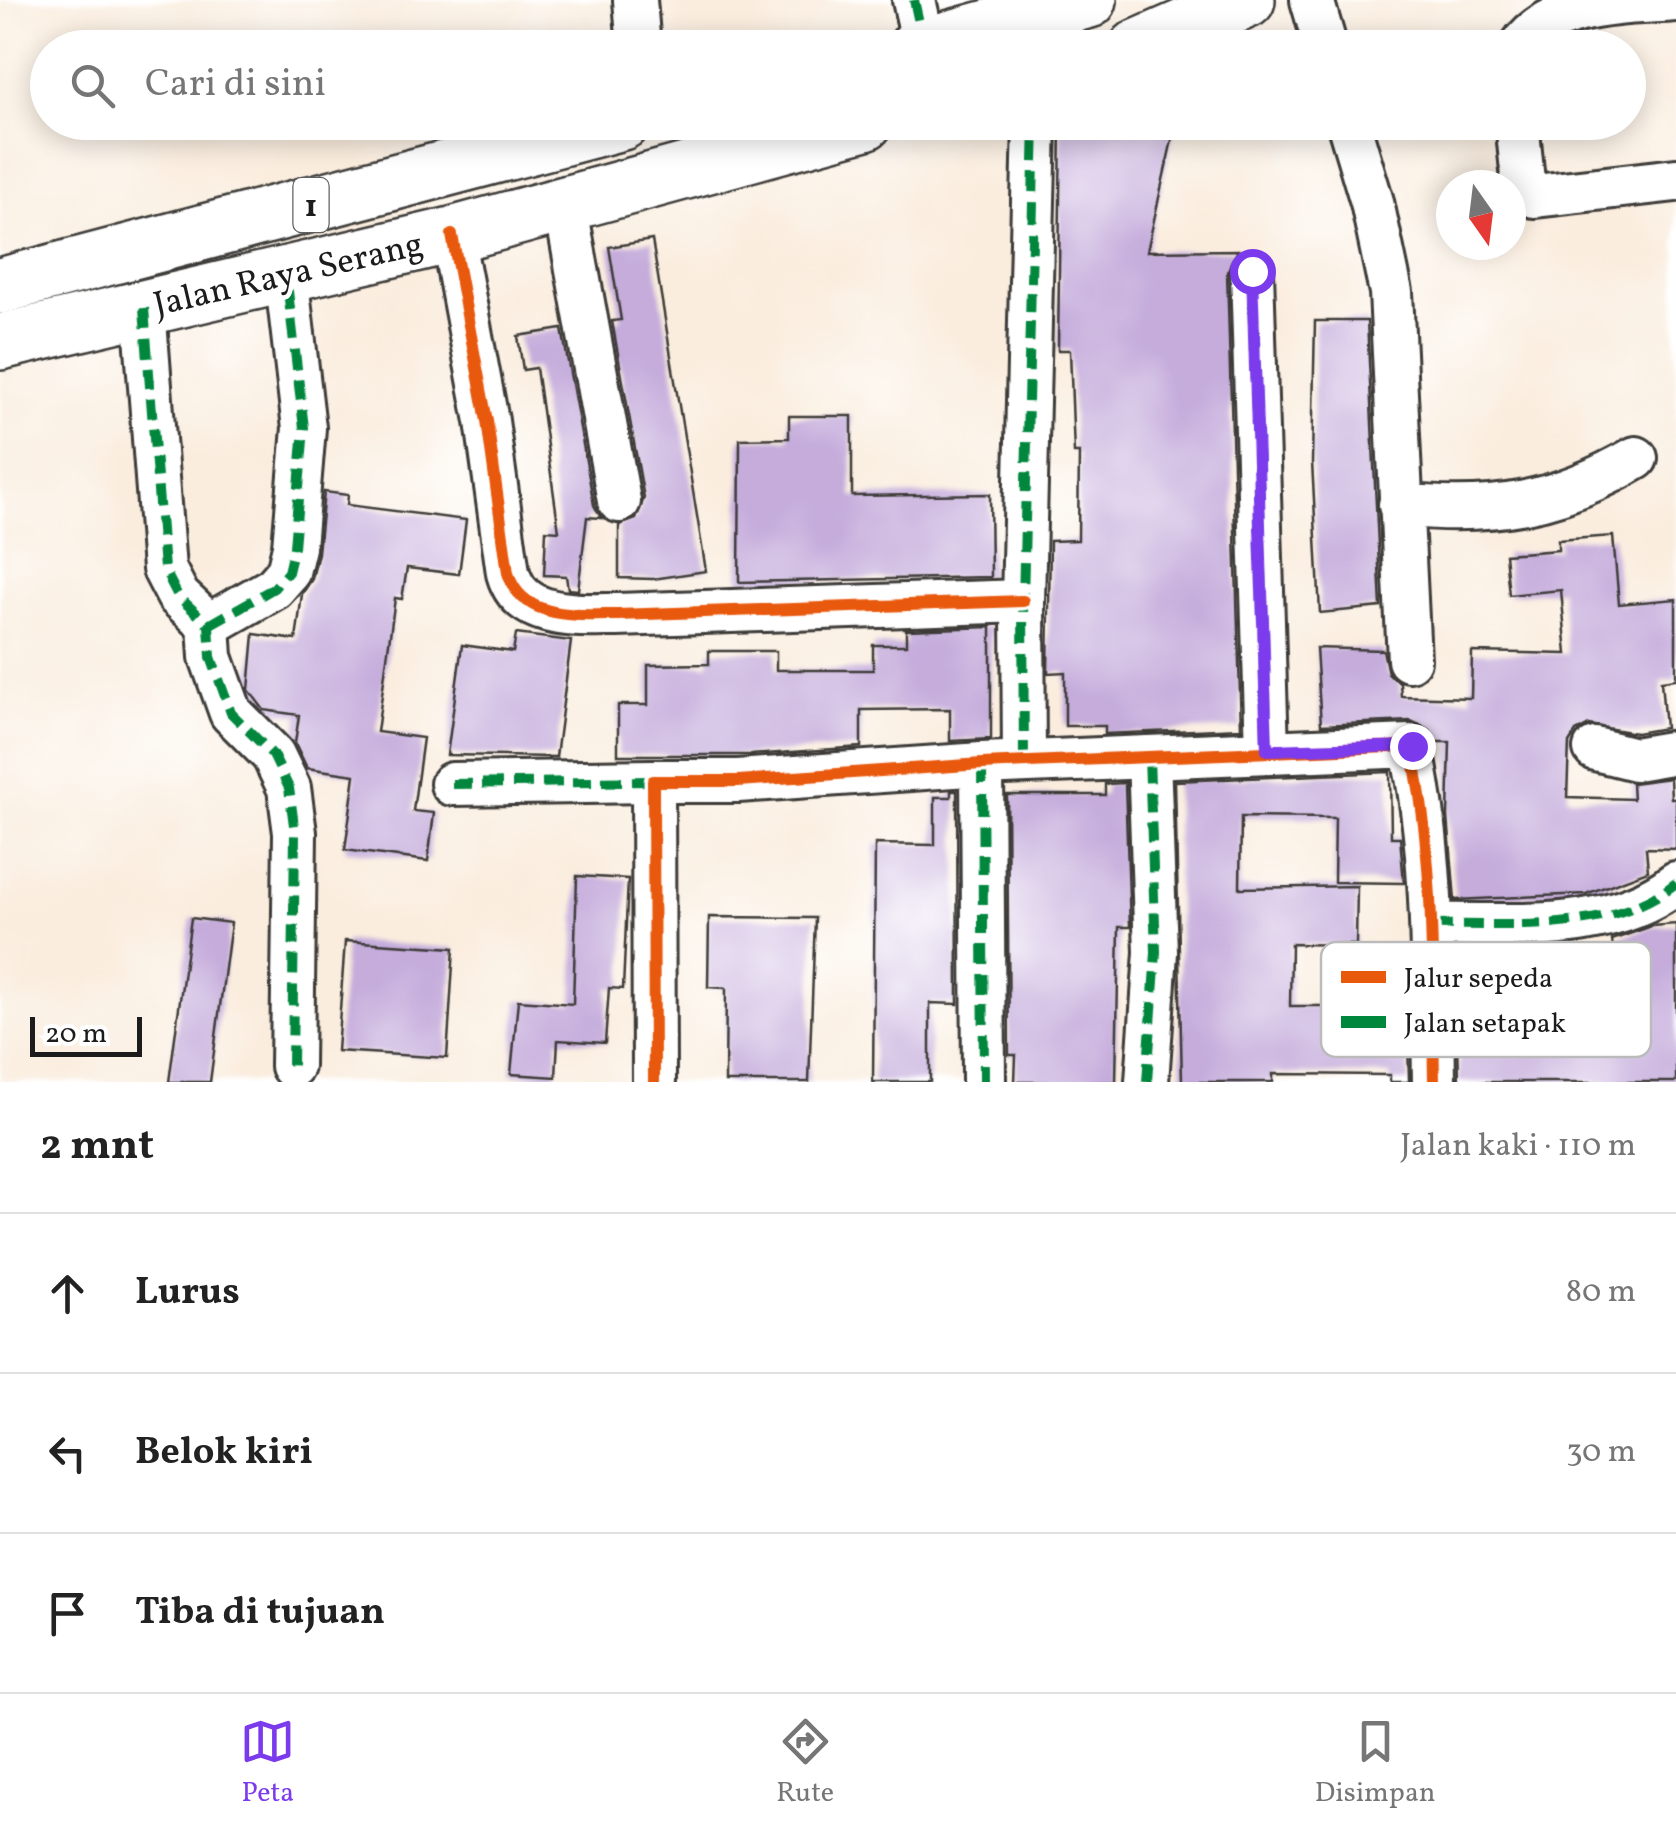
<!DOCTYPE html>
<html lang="id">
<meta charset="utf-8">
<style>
body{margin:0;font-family:Vollkorn,serif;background:#f2f2f2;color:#222}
.compass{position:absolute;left:1436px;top:170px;width:90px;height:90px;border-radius:50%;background:#fff;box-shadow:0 5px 25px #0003;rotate:166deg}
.scale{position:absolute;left:30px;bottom:25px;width:112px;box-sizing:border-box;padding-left:10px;border:5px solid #1c1c1c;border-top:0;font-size:28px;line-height:35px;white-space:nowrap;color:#1c1c1c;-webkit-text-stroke:8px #fff;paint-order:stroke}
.stop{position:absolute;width:30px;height:30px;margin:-22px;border:8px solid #7c3aed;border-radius:50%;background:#fff}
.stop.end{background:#7c3aed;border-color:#fff;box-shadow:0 2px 10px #0008}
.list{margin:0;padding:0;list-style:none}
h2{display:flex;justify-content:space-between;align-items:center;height:130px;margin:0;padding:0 40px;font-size:42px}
h2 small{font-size:32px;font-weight:400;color:#767676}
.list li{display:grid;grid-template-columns:65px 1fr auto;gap:30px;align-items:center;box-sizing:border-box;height:160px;padding:0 40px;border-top:2px solid #e0e0e0}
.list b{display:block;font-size:38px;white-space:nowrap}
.list em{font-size:32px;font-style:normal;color:#767676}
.icon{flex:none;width:55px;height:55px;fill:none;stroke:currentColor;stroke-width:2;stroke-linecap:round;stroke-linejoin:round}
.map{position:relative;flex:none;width:1676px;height:1082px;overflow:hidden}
.search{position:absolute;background:#fff;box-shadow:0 5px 25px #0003;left:30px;right:30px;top:30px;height:110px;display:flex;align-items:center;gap:25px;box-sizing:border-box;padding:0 35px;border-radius:55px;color:#767676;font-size:38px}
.sheet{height:610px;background:#fff}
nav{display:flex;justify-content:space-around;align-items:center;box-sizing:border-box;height:140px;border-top:2px solid #e0e0e0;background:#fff;font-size:28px;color:#767676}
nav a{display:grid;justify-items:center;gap:5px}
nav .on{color:#7c3aed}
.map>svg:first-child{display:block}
</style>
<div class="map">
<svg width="1676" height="1082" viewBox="0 0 1676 1082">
<rect width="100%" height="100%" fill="#fff"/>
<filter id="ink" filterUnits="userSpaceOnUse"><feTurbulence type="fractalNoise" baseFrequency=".01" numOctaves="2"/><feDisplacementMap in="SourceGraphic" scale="20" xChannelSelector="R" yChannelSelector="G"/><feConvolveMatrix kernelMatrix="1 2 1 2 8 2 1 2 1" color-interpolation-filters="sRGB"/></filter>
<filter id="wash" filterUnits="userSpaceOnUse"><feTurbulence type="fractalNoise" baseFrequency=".0048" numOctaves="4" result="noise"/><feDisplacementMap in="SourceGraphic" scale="40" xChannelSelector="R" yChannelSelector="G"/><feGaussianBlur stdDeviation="2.25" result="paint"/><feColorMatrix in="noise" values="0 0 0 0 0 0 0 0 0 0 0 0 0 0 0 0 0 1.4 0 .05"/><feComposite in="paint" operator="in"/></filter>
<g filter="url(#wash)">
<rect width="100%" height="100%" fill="#faedde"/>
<g id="blocks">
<!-- building -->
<g fill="#c5acdb">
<path d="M1061 122H1176L1147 251 1238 250 1227 272 1241 728 1105 734V726H1065V672L1048 673 1050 541 1078 540 1079 453H1074L1070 350H1058Z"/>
<path d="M652 240 706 571 653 579 619 578V525L636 519 644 498 612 321 621 320 609 247Z"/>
<path d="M1315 321H1367L1381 607 1320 613 1312 462Z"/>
<path d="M562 329 594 505 601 518 587 517 578 590 568 589 566 576 544 575 546 530 559 531 536 368 523 370 518 336Z"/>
<path d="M789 416H852V496L990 494 991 577 739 582 740 439 789 438Z"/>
<path d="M324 492 348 495 347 505 466 520 459 574 407 568 402 599 395 598 377 732 423 738 413 811 434 813 428 861 345 850 355 775 307 768 295 743 299 715 264 710 249 690 254 634 296 640 302 594 312 579 318 553Z"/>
<path d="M1613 536 1619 604 1676 599V679L1661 681 1665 728 1636 733 1589 725 1576 732 1569 743 1567 797 1633 799 1632 783 1670 778 1671 798H1676V849L1646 848 1648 871 1586 894 1455 900 1448 816 1450 742H1436L1430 730 1411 721 1321 725 1316 648 1383 650 1388 673 1400 683 1401 696 1471 698 1472 652 1567 654 1561 590 1509 595 1505 554 1558 550V540Z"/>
<path d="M991 627V739L950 741V709L861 710V747L750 755H618V705H648V665L709 664V651H776V670H873V645H906V630Z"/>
<path d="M516 634 571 641 556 757 447 755 462 645 513 652Z"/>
<path d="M1390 772 1391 837H1400L1404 883 1334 882 1335 818 1241 817 1240 888 1357 886 1356 945 1291 944 1290 1006H1366V1040L1408 1038 1409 1082H1390V1075L1273 1074V1082H1182L1175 781Z"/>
<path d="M1125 783 1130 927H1119L1116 1082H1015L1016 1055H1009L1007 795H1105V784Z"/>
<path d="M951 791H957L958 1004 930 1003V1082H873L875 844 935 845V797H951Z"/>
<path d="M577 876 628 879 623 989 609 988 605 1043 558 1040 556 1077 511 1074 518 1000 573 1004Z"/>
<path d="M709 917 815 918 809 1082H725L726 988 708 987Z"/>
<path d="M191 918 231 923 210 1082H169Z"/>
<path d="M1676 924V1082H1459L1458 1036H1464L1460 950H1508L1511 1016 1619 1004 1612 940 1652 926Z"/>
<path d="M345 941 454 948 447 1058 337 1051Z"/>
</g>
</g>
</g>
<g filter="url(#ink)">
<use href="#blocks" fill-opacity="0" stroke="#3d3b39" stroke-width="2.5"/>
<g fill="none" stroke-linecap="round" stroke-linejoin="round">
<!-- minor casing -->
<g stroke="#3d3b39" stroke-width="48">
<g id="minor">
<path d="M635 0 639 48"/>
<path d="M914 0 924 45"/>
<path d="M1312 0 1326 48"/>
<path d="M1520 48C1551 1 1624 4 1676 0"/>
<path d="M1348 122 1372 202 1391 292 1409 660"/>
<path d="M1517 122 1523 181 1535 196 1676 180"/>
<path d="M565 203 619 501"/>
<path d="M452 235 487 421 508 573C521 620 577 615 617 615L1023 601"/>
<path d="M1252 271 1267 750"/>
<path d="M144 308 164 569 178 596 209 625 211 657 231 713 273 755 289 788 295 833 292 1066"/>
<path d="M1400 505C1492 515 1557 504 1636 458"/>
<path d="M209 625 274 588 288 572 294 547 304 428 286 274"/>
<path d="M1595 749 1635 759 1676 752"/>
<path d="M1024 762 1023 601 1035 122"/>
<path d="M982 764 984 1082"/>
<path d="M452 784 653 781"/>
<path d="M1432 925C1513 923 1608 936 1676 883"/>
<path d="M654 1082 653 781H738L982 764 1411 746C1435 856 1432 970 1434 1082"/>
<path d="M1147 1082 1156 952 1149 757"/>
</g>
</g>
<!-- trunk casing -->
<g stroke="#3d3b39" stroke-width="60">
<g id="trunk">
<path d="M916 48 1089 0"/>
<path d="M1137 48 1247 0"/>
<path d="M0 286 622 122"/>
<path d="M0 342 452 235 865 122"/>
</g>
</g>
<!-- minor -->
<use href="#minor" stroke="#fff" stroke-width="42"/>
<!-- trunk -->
<use href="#trunk" stroke="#fff" stroke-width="55"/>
<!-- quiet -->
<g stroke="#00873e" stroke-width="10" stroke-dasharray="20 10" stroke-linecap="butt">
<path d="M914 0 924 45"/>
<path d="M1252 271 1267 750"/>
<path d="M144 308 164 569 178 596 209 625 211 657 231 713 273 755 289 788 295 833 292 1066"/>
<path d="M209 625 274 588 288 572 294 547 304 428 286 274"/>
<path d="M1024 762 1023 601 1035 122"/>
<path d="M982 764 984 1082"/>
<path d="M452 784 653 781"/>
<path d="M1432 925C1513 923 1608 936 1676 883"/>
<path d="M1147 1082 1156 952 1149 757"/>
</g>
<!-- cycleway casing -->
<g stroke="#fff" stroke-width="19">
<g id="cycleway">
<path d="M452 235 487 421 508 573C521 620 577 615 617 615L1023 601"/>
<path d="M654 1082 653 781H738L982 764 1411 746C1435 856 1432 970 1434 1082"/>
</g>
</g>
<!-- cycleway -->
<use href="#cycleway" stroke="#e8590c" stroke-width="12"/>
</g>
</g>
<g fill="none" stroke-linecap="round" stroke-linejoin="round" filter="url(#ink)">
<!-- route -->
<path stroke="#7c3aed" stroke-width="12" d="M1252 271 1267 750 1412 746"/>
</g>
<g text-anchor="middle" stroke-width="9" stroke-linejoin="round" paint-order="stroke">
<!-- shield labels -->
<rect fill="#fff" stroke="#606060" stroke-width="2.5" x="293.5" y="178" width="35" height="54" rx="8"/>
<g font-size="32" font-weight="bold" fill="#1c1c1c">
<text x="311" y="216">1</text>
</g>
<!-- street labels -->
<g font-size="35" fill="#1c1c1c" stroke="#fff">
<text transform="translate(288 273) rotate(-13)" y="12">Jalan Raya Serang</text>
</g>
</g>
<!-- legend -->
<rect x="1321" y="942" width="330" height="115" rx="15" fill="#fff" stroke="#bbb" stroke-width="2.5"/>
<rect x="1341" y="971" width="45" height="12" fill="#e8590c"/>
<rect x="1341" y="1016" width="45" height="12" fill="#00873e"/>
<g font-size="28" fill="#1c1c1c">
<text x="1404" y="987">Jalur sepeda</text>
<text x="1404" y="1032">Jalan setapak</text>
</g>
</svg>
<svg class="compass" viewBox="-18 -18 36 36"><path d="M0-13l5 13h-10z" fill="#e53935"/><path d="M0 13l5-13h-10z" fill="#767676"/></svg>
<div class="scale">20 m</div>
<div class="stop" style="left:1252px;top:271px"></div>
<div class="stop end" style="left:1412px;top:746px"></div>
<div class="search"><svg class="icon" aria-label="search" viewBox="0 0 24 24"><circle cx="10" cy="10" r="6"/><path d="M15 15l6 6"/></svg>Cari di sini</div>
</div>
<section class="sheet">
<h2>2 mnt<small>Jalan kaki · 110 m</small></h2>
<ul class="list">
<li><svg class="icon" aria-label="ahead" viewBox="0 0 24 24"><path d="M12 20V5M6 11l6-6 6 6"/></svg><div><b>Lurus</b></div><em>80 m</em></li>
<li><svg class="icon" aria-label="left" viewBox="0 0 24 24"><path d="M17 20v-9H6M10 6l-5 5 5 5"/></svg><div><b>Belok kiri</b></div><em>30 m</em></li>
<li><svg class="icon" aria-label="arrive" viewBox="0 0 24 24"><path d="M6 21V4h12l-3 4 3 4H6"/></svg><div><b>Tiba di tujuan</b></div></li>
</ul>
</section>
<nav>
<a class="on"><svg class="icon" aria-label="map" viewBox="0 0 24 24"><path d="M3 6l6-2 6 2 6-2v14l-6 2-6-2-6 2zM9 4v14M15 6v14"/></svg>Peta</a>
<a><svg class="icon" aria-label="directions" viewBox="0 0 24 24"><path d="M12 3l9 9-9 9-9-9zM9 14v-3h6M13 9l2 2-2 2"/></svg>Rute</a>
<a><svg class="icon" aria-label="saved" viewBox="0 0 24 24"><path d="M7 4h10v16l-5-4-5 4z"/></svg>Disimpan</a>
</nav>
